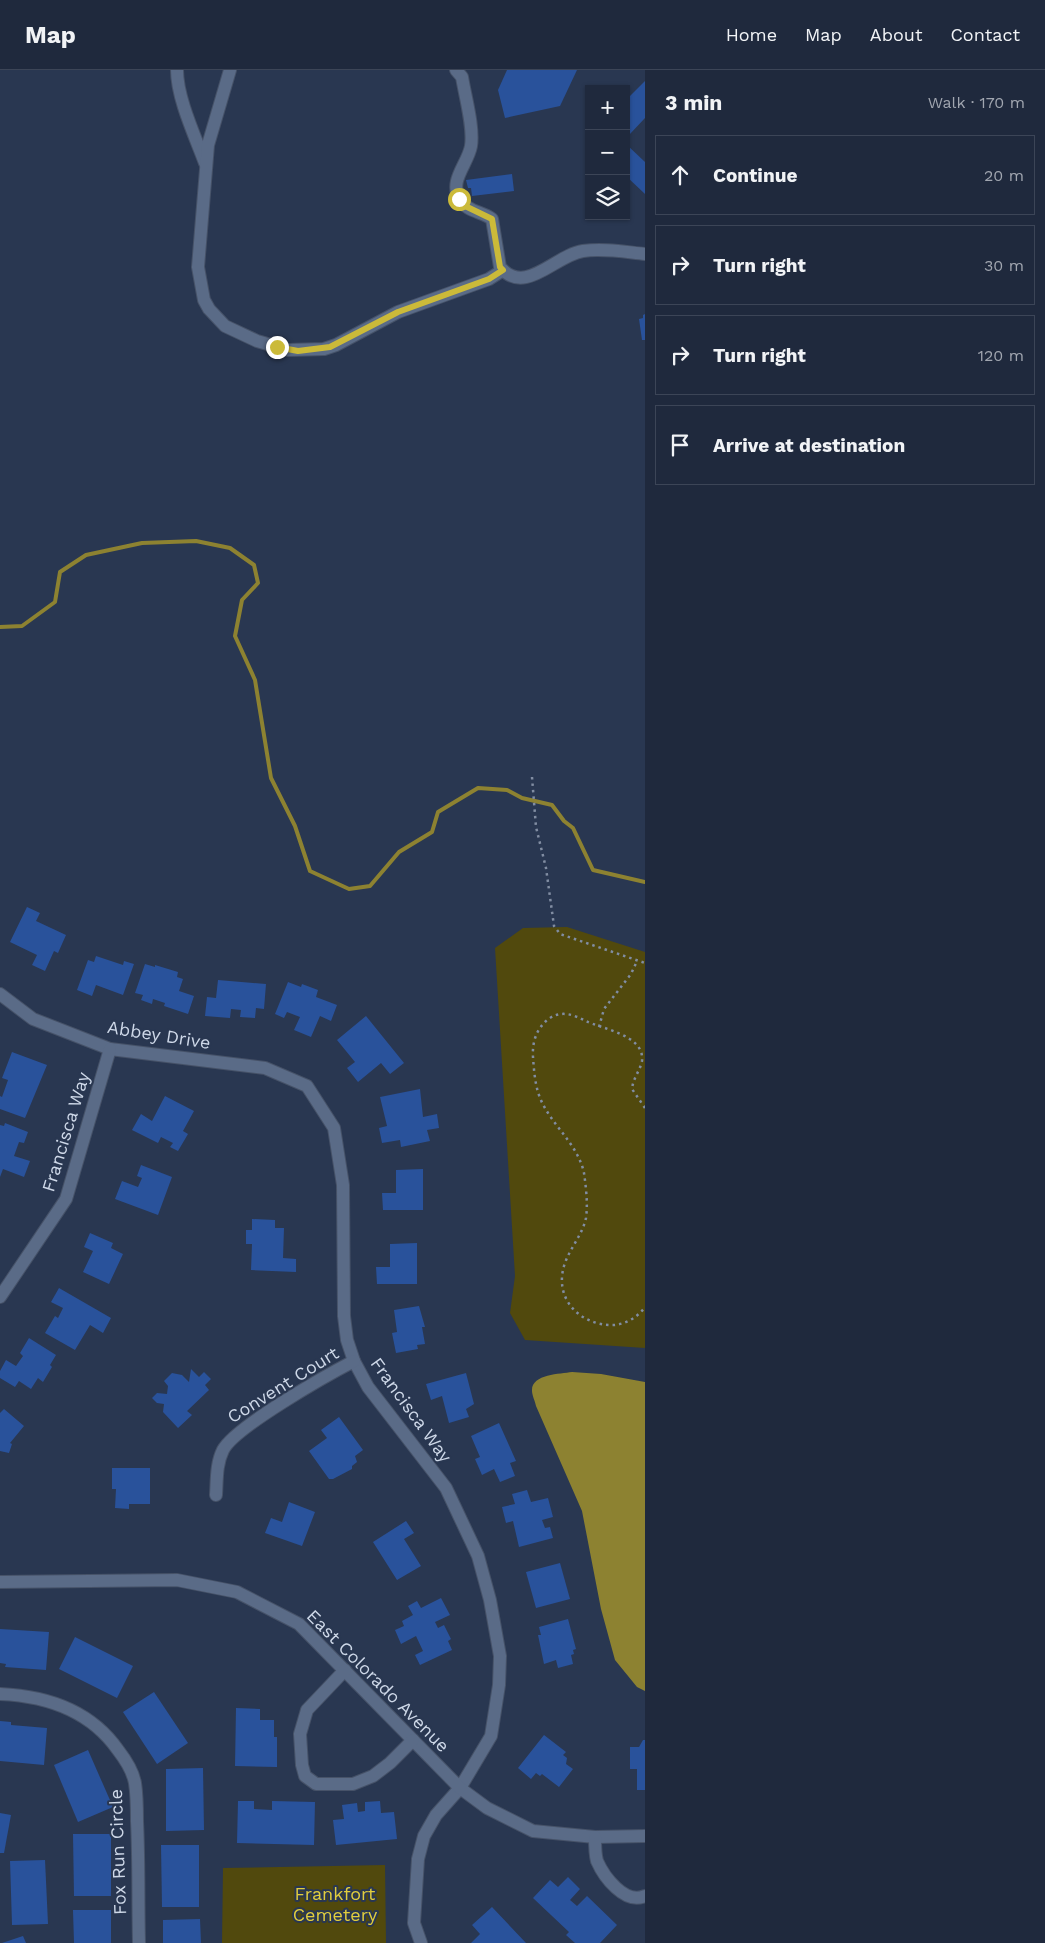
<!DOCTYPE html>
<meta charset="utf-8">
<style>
body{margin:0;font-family:"Work Sans",sans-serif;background:#273144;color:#f1f3f6}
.controls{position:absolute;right:15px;top:15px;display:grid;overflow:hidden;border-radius:0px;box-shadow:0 1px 4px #0004}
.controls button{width:45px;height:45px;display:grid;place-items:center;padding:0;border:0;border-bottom:1px solid #3c4557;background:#1f293d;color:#f1f3f6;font:25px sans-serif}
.stop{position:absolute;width:15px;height:15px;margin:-11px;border:4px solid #cbba39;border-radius:50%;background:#fff}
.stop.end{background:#cbba39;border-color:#fff;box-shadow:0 1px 5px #0008}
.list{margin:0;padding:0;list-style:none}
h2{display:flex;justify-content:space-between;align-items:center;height:65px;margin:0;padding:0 20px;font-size:21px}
h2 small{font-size:16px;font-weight:400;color:#a1a6b0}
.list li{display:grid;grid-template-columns:32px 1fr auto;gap:15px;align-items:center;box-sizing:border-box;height:80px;margin:0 10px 10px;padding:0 10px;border:1px solid #3c4557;border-radius:0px}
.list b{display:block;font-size:19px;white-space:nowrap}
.list em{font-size:16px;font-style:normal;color:#a1a6b0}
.icon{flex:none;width:28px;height:28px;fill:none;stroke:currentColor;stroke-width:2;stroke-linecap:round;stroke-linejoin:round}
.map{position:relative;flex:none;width:645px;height:1873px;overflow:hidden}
header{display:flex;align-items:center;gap:30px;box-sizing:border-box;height:70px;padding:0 25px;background:#1f293d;border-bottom:1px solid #3c4557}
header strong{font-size:24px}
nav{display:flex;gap:28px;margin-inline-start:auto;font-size:18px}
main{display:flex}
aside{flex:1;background:#1f293d}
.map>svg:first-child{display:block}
</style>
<header>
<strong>Map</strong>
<nav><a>Home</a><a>Map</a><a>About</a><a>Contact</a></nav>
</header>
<main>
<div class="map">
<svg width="645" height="1873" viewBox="0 0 645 1873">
<rect width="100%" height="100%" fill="#293751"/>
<!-- green -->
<g fill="#51490d">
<path d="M567 857 645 882V1278L525 1270 510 1243 515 1206 495 878 523 858Z"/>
<path d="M385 1795 386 1873H222L223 1798Z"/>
</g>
<!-- water -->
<path fill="#8d8231" d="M572 1302 601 1304 645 1312V1621L637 1617 615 1590 601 1539 582 1441 536 1336C535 1331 532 1325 532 1321 531 1304 560 1304 572 1302Z"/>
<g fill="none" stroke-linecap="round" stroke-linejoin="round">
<!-- stream -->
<path stroke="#8d8231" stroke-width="4" d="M0 557 22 556 55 532 60 502 86 485 142 473 196 471 230 478 254 495 258 513 242 530 235 566 255 610 271 708 295 756 310 801 349 819 370 816 399 782 432 762 438 742 478 718 507 720 522 728 552 735 564 751 573 758 593 800 645 812"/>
</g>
<!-- building -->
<g fill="#29529b">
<path d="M507 0H577L560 36 505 48 498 20Z"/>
<path d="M645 11V48L629 65 630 66 626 71V30Z"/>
<path d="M626 74 645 92V124L626 106Z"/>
<path d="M512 104 514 121 472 126 471 118H468L466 110Z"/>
<path d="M645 244V270H642L639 249 643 248V245Z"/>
<path d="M27 837 40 843 36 851 66 865 58 883 54 881 45 901 32 895 37 885 10 872Z"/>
<path d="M96 886 123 895 124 891 134 894 123 925 96 915 92 926 77 920 88 890 94 892Z"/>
<path d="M145 894 155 897V895L178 902 177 907 183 909 179 921 194 926 188 944 164 936 165 933 153 929 152 934 141 930 143 925 135 923Z"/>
<path d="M218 910 266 914 264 939 256 938 255 948 240 947 241 940 231 939 230 948 205 946 207 927 216 928Z"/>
<path d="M288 912 301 917 302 914 318 920 316 927 337 935 331 951 320 946 311 967 294 960 300 947 287 942 284 948 275 944Z"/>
<path d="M366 946 404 993 390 1004 381 993 358 1012 347 998 355 992 337 970Z"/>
<path d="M12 982 47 995 25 1048 0 1039V1026L2 1027 8 1010 2 1008Z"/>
<path d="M420 1019 423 1047 437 1044 439 1058 427 1060 430 1071 401 1077 400 1070 382 1073 379 1058 387 1056 380 1027Z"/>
<path d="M165 1026 194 1041 183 1061 188 1064 178 1081 170 1077 173 1073 161 1067 158 1073 132 1060 141 1044 152 1051Z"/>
<path d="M5 1053 28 1062 24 1073 19 1072 14 1086 30 1091 24 1107 3 1099 0 1107V1055L4 1056Z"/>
<path d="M141 1095 172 1107 158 1145 115 1129 122 1111 138 1117 142 1108 137 1106Z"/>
<path d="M423 1099V1140H383L382 1123H396V1100Z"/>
<path d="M252 1149 275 1150V1158H284L283 1188 296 1189V1202L251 1200 252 1174H246V1160H252Z"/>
<path d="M90 1163 113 1173 111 1178 123 1184 109 1214 83 1202 93 1181 84 1177Z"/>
<path d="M417 1173V1214H377L376 1197H390V1174Z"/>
<path d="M59 1218 111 1248 103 1263 90 1255 75 1280 45 1263 55 1246 58 1248 63 1238 51 1232Z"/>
<path d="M419 1236 425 1257H422L425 1274 417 1275 418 1279 396 1283 392 1263 397 1262 394 1240Z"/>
<path d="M29 1268 56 1285 50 1295 52 1297 43 1312 38 1308 31 1319 19 1311 15 1317 0 1308V1301L6 1290 16 1296 23 1286 20 1283Z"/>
<path d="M191 1299 199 1307 204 1302 211 1309 205 1315 209 1320 187 1341 192 1345 178 1358 163 1342 164 1334 157 1333 152 1328 157 1323 167 1324 168 1316 164 1311 172 1303 182 1305 189 1312Z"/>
<path d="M466 1303 474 1334 466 1339 469 1347 449 1353 442 1326 431 1330 426 1314Z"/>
<path d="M4 1339 24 1356 10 1373 12 1374 9 1383 0 1381V1343Z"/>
<path d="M339 1347 363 1380 355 1386 357 1392 352 1396V1399L333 1409H329L309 1381 327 1368 321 1360Z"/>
<path d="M499 1353 516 1391 510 1393 515 1406 500 1412 494 1399 482 1405 475 1389 480 1387 471 1366Z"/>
<path d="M112 1398H150V1434H129V1439L115 1438 116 1419H112Z"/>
<path d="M527 1420 531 1432 548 1428 553 1447 542 1450 545 1458 550 1457 553 1468 519 1477 513 1451 506 1453 502 1437 515 1434 512 1424Z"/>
<path d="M289 1432 315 1442 302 1476 265 1463 271 1448 282 1452Z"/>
<path d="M406 1451 414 1463 404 1469 421 1496 397 1510 373 1472Z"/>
<path d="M560 1493 570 1529 536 1538 526 1502Z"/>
<path d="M441 1528 450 1545 435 1552 438 1558 444 1555 451 1569 448 1571 452 1580 420 1595 415 1585 423 1581 416 1566 401 1574 395 1560 404 1556 402 1551 413 1545 408 1536 417 1531 421 1538Z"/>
<path d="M568 1549 576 1579 573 1580 574 1584 571 1585 573 1594 558 1598 556 1590 544 1594 538 1565H541L539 1557Z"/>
<path d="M0 1559 49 1562 46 1600 5 1597 6 1594 0 1593Z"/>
<path d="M75 1567 133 1596 117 1628 59 1599Z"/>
<path d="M154 1622 188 1673 157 1694 123 1642Z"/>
<path d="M236 1638 260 1639V1650H274V1667H277V1697L235 1696Z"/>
<path d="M0 1651 11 1652V1655L47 1658 44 1695 0 1691Z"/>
<path d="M544 1665 566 1682 563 1685 567 1688 566 1694 573 1699 559 1717 542 1704 540 1706 536 1703 531 1709 518 1698Z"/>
<path d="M643 1670H645V1720H637V1699H630V1677H639Z"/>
<path d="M88 1680 113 1737 78 1752 54 1695Z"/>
<path d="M203 1698 204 1760 166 1761V1699Z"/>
<path d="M238 1731H254V1739L272 1740V1731L315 1732 314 1775 237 1773Z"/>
<path d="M380 1731 381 1743 394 1742 397 1769 336 1775 333 1750 344 1749 342 1735 357 1733 358 1742 365 1741V1732Z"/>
<path d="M0 1743 11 1745 4 1783H0Z"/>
<path d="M73 1764H111V1826H74Z"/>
<path d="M161 1775H199V1837H162Z"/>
<path d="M45 1790 48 1854 12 1855 10 1791Z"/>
<path d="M568 1807 580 1819 570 1830 577 1836 587 1826 617 1855 600 1873H575L566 1865 569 1862 533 1828 550 1810 558 1817Z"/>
<path d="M492 1837 526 1873H471L480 1864 472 1855Z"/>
<path d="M73 1840H111V1873H74Z"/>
<path d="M200 1849 201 1873H163V1850Z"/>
<path d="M23 1866 26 1873H2Z"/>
</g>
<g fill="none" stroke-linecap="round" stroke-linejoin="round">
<!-- minor casing -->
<g stroke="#465268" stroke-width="14">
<g id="minor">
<path d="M177 0C177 28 195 66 205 93"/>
<path d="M230 0 208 75 198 197 204 230 209 239 225 256 257 271 288 280 324 279 336 275 398 242 489 209 503 200"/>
<path d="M456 0 462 7C465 26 474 57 471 76 468 94 448 111 460 130 466 141 483 142 492 149L500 197C525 227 555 185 583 181 603 178 625 182 645 184"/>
<path d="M0 924 33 949 110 979 265 998 307 1016 334 1058 343 1115 344 1246 347 1270 354 1291 368 1317 446 1418 478 1486 490 1530 500 1586 499 1615 491 1666 460 1718 436 1745 424 1766 418 1789 414 1853 421 1873"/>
<path d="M0 1227 66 1129 110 979"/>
<path d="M216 1425C217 1410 216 1394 223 1380 235 1357 327 1305 354 1291"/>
<path d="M0 1512 177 1510 237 1522 299 1554 460 1718 487 1738 533 1761 595 1767 645 1766"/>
<path d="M345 1600 307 1640 300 1664 302 1695 305 1706 316 1714H353L373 1706 390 1693 413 1670"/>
<path d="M0 1624C47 1626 90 1640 118 1680 125 1689 133 1702 135 1713 137 1726 137 1739 137 1751 139 1792 138 1833 139 1873"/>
<path d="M595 1767C595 1774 595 1784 597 1791 604 1807 625 1835 645 1826"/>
</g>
</g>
<!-- path -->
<g stroke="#818da2" stroke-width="2.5" stroke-dasharray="2.5 4" stroke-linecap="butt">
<path d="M532 707 536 757 546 798 554 856 560 864 645 893"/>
<path d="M599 957 604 939 631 904 637 891"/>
<path d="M645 1038 632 1019C633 1008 640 1001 642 991 645 965 602 959 586 951 574 945 562 940 550 948 537 957 532 971 533 987 534 1001 535 1015 540 1028 551 1055 578 1074 584 1103 586 1117 588 1134 586 1148 582 1166 569 1179 564 1196 554 1230 581 1256 614 1255 626 1254 638 1247 645 1237"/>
</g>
<!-- minor -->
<use href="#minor" stroke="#5a6b87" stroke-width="12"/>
</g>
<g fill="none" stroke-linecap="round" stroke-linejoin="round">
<!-- route -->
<path stroke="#cbba39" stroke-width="6" d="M277 277 298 281 330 277 398 242 489 209 503 200 500 197 492 149 463 135 459 129"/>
</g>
<g text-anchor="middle" stroke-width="4" stroke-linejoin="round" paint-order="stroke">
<!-- street labels -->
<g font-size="18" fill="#ced8e8" stroke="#293751">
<text transform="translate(159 965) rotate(9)" y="6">Abbey Drive</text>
<text transform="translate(66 1062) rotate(-73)" y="6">Francisca Way</text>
<text transform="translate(283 1315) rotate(-32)" y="6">Convent Court</text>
<text transform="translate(411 1340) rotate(54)" y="6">Francisca Way</text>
<text transform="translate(378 1611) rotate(45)" y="6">East Colorado Avenue</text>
<text transform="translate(118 1782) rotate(-92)" y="6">Fox Run Circle</text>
</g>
<!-- park labels -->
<g font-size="18" fill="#e2ce3d" stroke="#293751">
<text x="335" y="1830">Frankfort<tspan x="335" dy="21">Cemetery</tspan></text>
</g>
</g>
</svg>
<div class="controls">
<button>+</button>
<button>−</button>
<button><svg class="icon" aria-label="layers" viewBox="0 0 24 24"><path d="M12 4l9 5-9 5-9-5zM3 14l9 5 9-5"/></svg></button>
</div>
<div class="stop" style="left:459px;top:129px"></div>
<div class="stop end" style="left:277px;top:277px"></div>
</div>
<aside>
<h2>3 min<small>Walk · 170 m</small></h2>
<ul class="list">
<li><svg class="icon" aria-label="ahead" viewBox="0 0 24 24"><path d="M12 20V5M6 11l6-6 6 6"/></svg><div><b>Continue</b></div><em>20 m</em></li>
<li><svg class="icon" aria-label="right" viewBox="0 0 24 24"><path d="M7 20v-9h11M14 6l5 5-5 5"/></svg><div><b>Turn right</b></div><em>30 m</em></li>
<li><svg class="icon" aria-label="right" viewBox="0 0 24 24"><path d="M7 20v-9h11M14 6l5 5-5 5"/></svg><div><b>Turn right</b></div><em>120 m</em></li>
<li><svg class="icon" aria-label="arrive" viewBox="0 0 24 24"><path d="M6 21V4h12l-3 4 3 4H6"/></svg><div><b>Arrive at destination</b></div></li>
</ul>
</aside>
</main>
